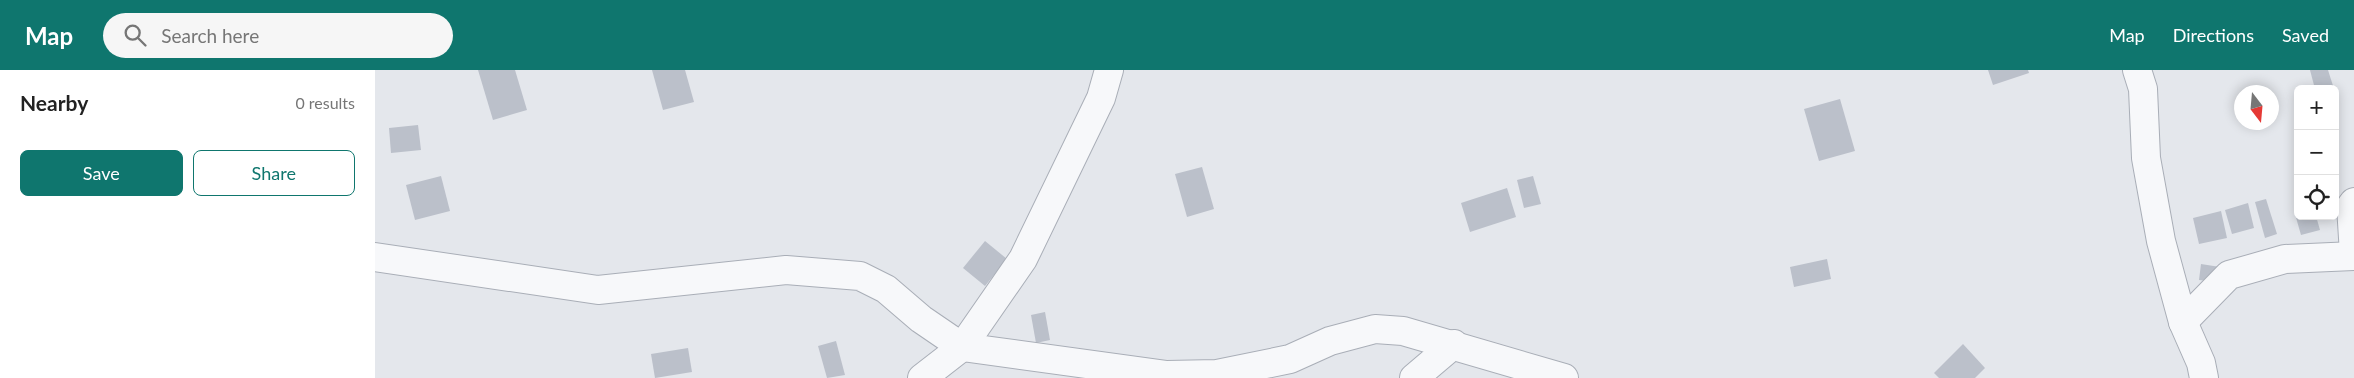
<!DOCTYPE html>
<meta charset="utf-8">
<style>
body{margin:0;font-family:Lato,sans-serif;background:#f6f6f6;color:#222}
.controls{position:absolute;right:15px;top:15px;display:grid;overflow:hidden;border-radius:8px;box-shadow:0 2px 12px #0003}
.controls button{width:45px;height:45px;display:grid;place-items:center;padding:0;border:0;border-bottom:1px solid #e0e0e0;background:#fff;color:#222;font:25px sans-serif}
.compass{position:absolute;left:1859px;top:15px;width:45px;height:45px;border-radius:50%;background:#fff;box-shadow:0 2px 12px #0003;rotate:164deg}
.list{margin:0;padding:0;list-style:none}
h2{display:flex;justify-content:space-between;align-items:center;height:65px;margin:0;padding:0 20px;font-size:21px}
h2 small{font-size:16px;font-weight:400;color:#767676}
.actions{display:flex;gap:10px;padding:15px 20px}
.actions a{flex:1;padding:11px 0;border:1px solid #0f766e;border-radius:8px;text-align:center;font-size:18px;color:#0f766e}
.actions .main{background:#0f766e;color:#fff}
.icon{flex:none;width:28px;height:28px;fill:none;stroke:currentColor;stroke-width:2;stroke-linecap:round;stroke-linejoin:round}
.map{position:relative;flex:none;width:1979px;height:308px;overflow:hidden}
header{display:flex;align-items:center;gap:30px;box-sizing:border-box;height:70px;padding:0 25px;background:#0f766e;color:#fff}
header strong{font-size:24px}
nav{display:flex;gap:28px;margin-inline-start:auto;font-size:18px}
.search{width:350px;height:45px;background:#f6f6f6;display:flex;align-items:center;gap:12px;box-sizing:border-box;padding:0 18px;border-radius:28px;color:#767676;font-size:19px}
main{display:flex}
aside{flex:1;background:#fff}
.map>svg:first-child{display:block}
</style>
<header>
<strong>Map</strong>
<div class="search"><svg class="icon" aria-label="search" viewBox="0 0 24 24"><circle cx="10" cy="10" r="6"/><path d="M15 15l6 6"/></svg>Search here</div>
<nav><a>Map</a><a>Directions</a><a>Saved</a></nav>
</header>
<main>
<aside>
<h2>Nearby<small>0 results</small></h2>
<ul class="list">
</ul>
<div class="actions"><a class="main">Save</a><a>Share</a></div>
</aside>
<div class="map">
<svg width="1979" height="308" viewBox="0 0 1979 308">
<rect width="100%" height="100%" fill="#e4e7ec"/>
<!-- building -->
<g fill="#bbc0ca">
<path d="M103 0H140L152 40 118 50Z"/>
<path d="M277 0H310L319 32 288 40Z"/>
<path d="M1613 0H1653L1654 3 1618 15Z"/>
<path d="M1935 0H1953L1959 19H1940Z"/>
<path d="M1465 29 1480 81 1444 91 1429 39Z"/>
<path d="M43 55 46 80 16 83 14 58Z"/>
<path d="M827 97 839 139 812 147 800 104Z"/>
<path d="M66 106 75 141 40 150 31 115Z"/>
<path d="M1158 106 1166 134 1149 138 1142 110Z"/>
<path d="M1132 118 1141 147 1095 162 1086 133Z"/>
<path d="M1891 129 1902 164 1890 168 1880 132Z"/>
<path d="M1873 133 1879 158 1857 164 1850 140Z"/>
<path d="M1846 141 1852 168 1824 174 1818 148Z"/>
<path d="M1923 143V146H1941L1945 160 1926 165 1920 144Z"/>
<path d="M610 171 632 189 610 216 588 198Z"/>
<path d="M1452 189 1456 209 1419 217 1415 197Z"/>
<path d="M1826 194 1845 197 1842 212 1824 210Z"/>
<path d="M670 242 675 270 661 273 656 245Z"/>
<path d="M461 271 470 305 452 308 443 276Z"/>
<path d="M1588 274 1610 298 1600 308H1564L1559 303Z"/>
<path d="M313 278 317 302 280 308 276 284Z"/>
</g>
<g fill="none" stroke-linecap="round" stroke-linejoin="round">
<!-- minor casing -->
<g stroke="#a9aeb7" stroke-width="30">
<g id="minor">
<path d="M1762 0 1768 19 1771 88 1786 171 1808 252 1826 293 1829 308"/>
<path d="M1979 132 1976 136 1979 184"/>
<path d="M0 187 223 220 411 200 485 206 511 219 546 249 587 277 792 305 842 304 915 289 955 271 1000 259 1028 261 1189 308"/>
<path d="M1808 252 1854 205 1910 189 1979 186"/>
<path d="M547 308 587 277 648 189 726 28 734 0"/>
<path d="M1039 308 1079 274"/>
</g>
</g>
<!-- minor -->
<use href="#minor" stroke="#f7f8fa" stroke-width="28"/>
</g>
</svg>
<div class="controls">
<button>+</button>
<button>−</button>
<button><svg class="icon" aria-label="locate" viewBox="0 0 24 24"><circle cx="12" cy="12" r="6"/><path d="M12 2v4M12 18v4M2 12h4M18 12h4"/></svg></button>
</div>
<svg class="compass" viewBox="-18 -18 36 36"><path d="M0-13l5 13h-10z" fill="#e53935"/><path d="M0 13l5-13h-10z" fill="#767676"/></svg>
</div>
</main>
